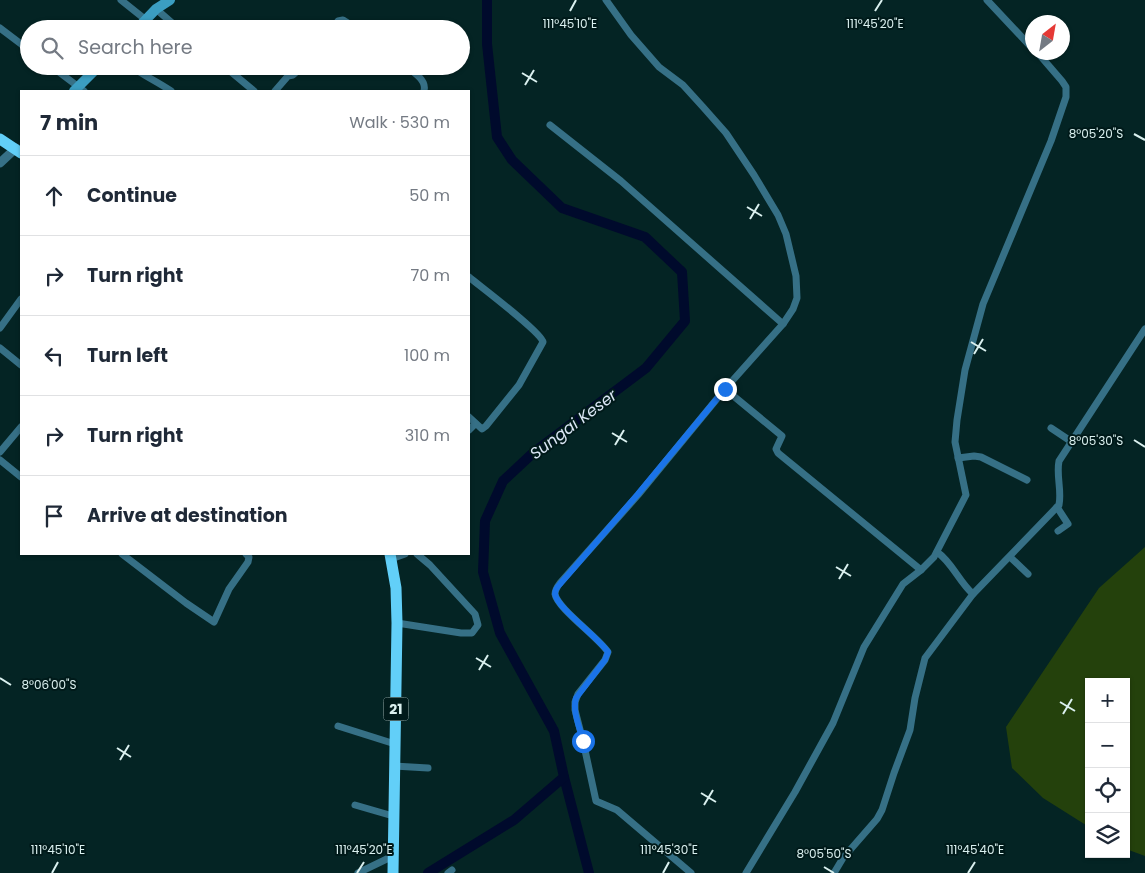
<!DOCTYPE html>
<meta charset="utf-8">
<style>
body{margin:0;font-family:Poppins,sans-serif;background:#f6f6f7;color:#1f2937}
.controls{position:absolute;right:15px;bottom:15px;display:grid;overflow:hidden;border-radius:0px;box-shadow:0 1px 4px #0004}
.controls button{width:45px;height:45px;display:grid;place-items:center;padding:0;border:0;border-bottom:1px solid #e0e1e3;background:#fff;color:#1f2937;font:25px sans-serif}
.compass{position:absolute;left:1025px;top:15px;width:45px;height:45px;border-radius:50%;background:#fff;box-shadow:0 1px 4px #0004;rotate:31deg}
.stop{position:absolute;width:15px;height:15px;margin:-11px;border:4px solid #1a73e8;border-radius:50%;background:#fff}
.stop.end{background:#1a73e8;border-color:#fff;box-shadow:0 1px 5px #0008}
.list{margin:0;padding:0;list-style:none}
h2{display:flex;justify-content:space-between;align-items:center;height:65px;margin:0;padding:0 20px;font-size:21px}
h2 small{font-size:16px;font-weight:400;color:#747a83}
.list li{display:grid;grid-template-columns:32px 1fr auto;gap:15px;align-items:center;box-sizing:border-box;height:80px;padding:0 20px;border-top:1px solid #e0e1e3}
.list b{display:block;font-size:19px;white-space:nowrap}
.list em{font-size:16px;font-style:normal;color:#747a83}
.icon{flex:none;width:28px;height:28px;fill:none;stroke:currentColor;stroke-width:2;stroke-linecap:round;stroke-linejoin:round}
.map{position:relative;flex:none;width:1145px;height:873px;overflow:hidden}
.search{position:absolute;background:#fff;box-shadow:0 1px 4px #0004;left:20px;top:20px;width:450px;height:55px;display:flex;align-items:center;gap:12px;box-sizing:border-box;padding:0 18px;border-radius:28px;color:#747a83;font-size:19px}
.panel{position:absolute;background:#fff;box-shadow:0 1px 4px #0004;left:20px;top:90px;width:450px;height:465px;border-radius:0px}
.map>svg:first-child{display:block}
</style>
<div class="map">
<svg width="1145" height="873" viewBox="0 0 1145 873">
<rect width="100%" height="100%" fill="#042424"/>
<!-- green -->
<path fill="#24410c" d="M1145 547V856L1126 849V682H1089V827L1043 798 1012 768 1006 727 1099 588Z"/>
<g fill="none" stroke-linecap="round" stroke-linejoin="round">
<!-- river -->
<g stroke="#000a2c" stroke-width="10">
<path d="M564 777 589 873"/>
<path d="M428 873 514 820 564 777 554 731 500 633 483 572 485 521 503 481 533 453 646 368 685 321 682 272 645 237 562 208 512 160 497 137 487 44V0"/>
</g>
<!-- minor -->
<g stroke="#367086" stroke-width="7">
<path d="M121 0 146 20"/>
<path d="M606 0 631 35 659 67 683 85 703 107 726 133 754 175 778 215 786 234 796 276 797 298 793 309 783 324 725 389 638 495 560 583C557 587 555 590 555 594 557 608 598 637 608 652L605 660 578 694 575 702V710L583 741 596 801 617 810 691 873"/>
<path d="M987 0 1032 48"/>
<path d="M156 9 179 29"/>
<path d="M0 28 29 50"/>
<path d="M332 29 338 21 343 20 357 29"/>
<path d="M51 66 84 91"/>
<path d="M131 66C144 76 158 82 171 91"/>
<path d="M224 66 254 91"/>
<path d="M406 66C414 73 427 80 424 91"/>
<path d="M275 91 288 76 293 75 303 66"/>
<path d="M550 125 621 181 783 324"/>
<path d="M469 277C481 287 541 332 543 342L519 385 486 426 482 429 469 417"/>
<path d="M0 328 21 299"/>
<path d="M0 348 21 365"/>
<path d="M725 389 782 436 776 449 778 453 921 570"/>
<path d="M1051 428 1072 442"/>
<path d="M469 430 475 424"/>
<path d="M0 452 21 427"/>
<path d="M958 458 974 456 981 457 1027 480"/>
<path d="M0 460 21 477"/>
<path d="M1057 507 1068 524 1058 531"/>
<path d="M937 552C952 562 959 582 973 594"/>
<path d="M122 554 186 603 214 622 229 589 248 562 249 557 246 554"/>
<path d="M1010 557 1028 574"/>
<path d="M391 559 405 554"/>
<path d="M397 623 461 633H472L478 625 475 614 430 565 417 554"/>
<path d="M338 726 395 744"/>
<path d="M394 766 428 768"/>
<path d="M355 805 393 816"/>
<path d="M358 873 393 856"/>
<path d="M448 873 452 870"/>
<path d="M746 873 795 792 833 723 864 647 903 584 921 570 934 557 966 495 955 442 957 420 965 370 983 304 1051 141 1066 97V87L1062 81 1037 52"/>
<path d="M834 873 843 858 877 819 882 810 894 773 910 730 915 698 925 658 973 594 1059 505C1062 490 1056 476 1059 461L1145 329"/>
</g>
<!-- tertiary -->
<path stroke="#367086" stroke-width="9" d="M0 163 16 148"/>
<!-- secondary -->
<g stroke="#3b9ec2" stroke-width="10">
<path d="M137 29 156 9 170 0"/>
<path d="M74 91 99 66"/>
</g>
<!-- trunk -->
<g stroke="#62cff8" stroke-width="11">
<path d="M0 139 21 153"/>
<path d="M390 554 396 588 397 623 393 873"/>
</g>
</g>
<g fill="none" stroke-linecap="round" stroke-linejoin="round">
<!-- route -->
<path stroke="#1a73e8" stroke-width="6" d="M583 741C580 728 572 711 576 698L605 660 608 652C598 637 557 608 555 594 555 590 557 587 560 584L638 494 725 389"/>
</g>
<!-- ticks -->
<path fill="none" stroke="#daf0ef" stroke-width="2" d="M570 11 576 0M875 11 882 0M522 73 537 82M525 85 534 70M1134 134 1145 140M747 207 762 216M750 219 759 204M971 342 986 351M974 354 983 339M612 433 627 442M1134 440 1145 447M615 445 624 430M836 567 851 576M839 579 848 564M476 658 491 667M479 670 488 655M0 678 11 685M1060 702 1075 711M1063 714 1072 699M117 748 131 757M120 760 129 745M701 793 716 802M704 805 713 790M824 867 834 873M52 873 58 862M357 873 364 862M663 873 669 862M968 873 975 862"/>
<g text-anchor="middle" stroke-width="4" stroke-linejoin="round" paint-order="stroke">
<!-- shield labels -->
<rect fill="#001a1a" stroke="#99b0af" stroke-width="1" x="383.5" y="697.5" width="25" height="23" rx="4"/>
<g font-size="14" font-weight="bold" fill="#daf0ef">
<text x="396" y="714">21</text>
</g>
<!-- water labels -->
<g font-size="16" font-style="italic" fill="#dae6f5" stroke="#001a1a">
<text transform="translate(573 424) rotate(-37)" y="6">Sungai Keser</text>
</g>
</g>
<g font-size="12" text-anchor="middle" fill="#daf0ef" stroke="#001a1a" stroke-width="4" stroke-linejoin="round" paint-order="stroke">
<text x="570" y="28">111°45'10"E</text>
<text x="875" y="28">111°45'20"E</text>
<text x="1096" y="138">8°05'20"S</text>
<text x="1096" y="445">8°05'30"S</text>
<text x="49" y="689">8°06'00"S</text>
<text x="58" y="854">111°45'10"E</text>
<text x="364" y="854">111°45'20"E</text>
<text x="669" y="854">111°45'30"E</text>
<text x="975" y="854">111°45'40"E</text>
<text x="824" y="858">8°05'50"S</text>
</g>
</svg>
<div class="controls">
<button>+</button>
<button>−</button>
<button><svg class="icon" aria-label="locate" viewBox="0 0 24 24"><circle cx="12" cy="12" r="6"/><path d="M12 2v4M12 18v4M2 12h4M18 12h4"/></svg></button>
<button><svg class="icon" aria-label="layers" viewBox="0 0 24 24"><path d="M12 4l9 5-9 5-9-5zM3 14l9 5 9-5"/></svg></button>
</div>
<svg class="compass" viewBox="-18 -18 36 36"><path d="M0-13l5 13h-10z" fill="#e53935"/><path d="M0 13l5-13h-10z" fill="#747a83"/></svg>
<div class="stop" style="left:583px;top:741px"></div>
<div class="stop end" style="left:725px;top:389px"></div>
<div class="search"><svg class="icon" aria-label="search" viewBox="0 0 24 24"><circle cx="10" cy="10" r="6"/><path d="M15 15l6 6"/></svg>Search here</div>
<section class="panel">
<h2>7 min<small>Walk · 530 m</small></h2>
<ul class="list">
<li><svg class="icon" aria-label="ahead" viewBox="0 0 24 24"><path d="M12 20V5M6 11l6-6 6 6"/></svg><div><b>Continue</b></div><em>50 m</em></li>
<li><svg class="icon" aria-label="right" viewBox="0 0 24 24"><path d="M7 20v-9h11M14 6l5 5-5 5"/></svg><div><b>Turn right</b></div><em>70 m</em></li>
<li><svg class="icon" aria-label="left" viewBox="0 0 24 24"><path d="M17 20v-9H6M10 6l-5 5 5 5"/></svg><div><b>Turn left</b></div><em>100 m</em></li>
<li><svg class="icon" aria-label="right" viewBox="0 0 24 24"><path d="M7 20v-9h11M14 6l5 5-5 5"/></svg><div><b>Turn right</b></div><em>310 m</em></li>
<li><svg class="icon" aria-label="arrive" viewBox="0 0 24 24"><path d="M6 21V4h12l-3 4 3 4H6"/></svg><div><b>Arrive at destination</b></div></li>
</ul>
</section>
</div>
